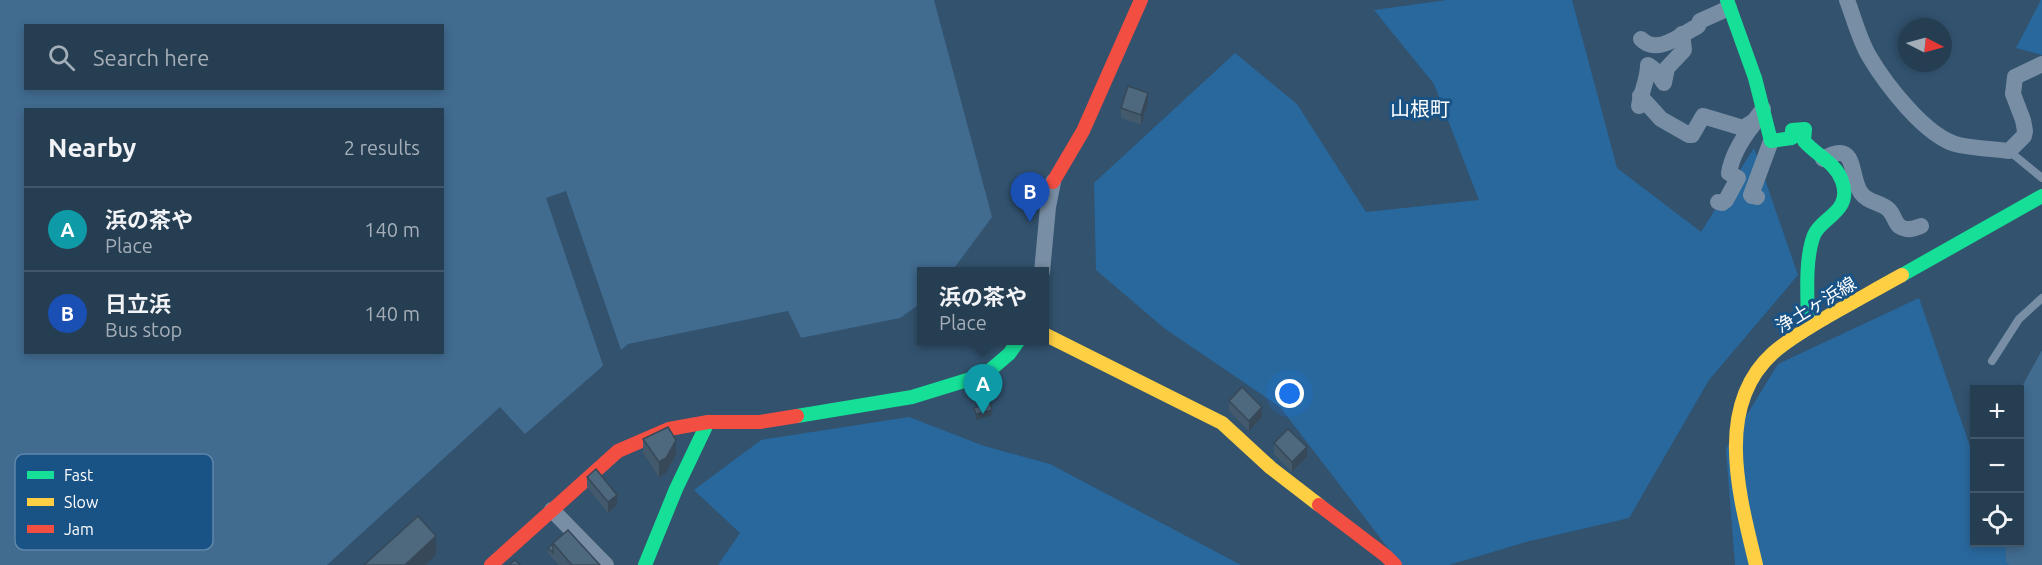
<!DOCTYPE html>
<meta charset="utf-8">
<style>
body{margin:0;font-family:Ubuntu,"Noto Sans JP",sans-serif;background:#32495c;color:#f1f3f6}
.controls{position:absolute;right:18px;bottom:18px;display:grid;overflow:hidden;border-radius:0px;box-shadow:0 3px 9px #0003}
.controls button{width:54px;height:54px;display:grid;place-items:center;padding:0;border:0;border-bottom:2px solid #425769;background:#263e52;color:#f1f3f6;font:30px sans-serif}
.compass{position:absolute;left:1898px;top:18px;width:54px;height:54px;border-radius:50%;background:#263e52;box-shadow:0 3px 9px #0003;rotate:96deg}
.you{position:absolute;left:1290px;top:394px;width:21px;height:21px;margin:-15px;border:4px solid #fff;border-radius:50%;background:#1a73e8;box-shadow:0 0 0 9px #1a73e833}
.badge{display:grid;place-items:center;width:39px;height:39px;border-radius:50%;background:#b7c2cc;color:#fff;font-size:20px;font-weight:700}
.pin{position:absolute;translate:-50% -50px;filter:drop-shadow(0 2px 3px #0008)}
.pin::after{content:'';position:absolute;top:32px;width:21px;height:18px;background:inherit;clip-path:polygon(0 0,100% 0,50% 100%)}
.popup{position:absolute;left:917px;top:267px;width:132px;height:78px;box-sizing:border-box;display:grid;place-content:center;border-radius:0px;background:#263e52;filter:drop-shadow(0 2px 4px #0005);font-size:20px;white-space:nowrap;color:#a4aeb8}
.popup b{font-size:22px;color:#f1f3f6}
.popup::after{content:'';position:absolute;left:50%;top:100%;margin-left:-12px;border:12px solid transparent;border-top-color:#263e52}
.list{margin:0;padding:0;list-style:none}
h2{display:flex;justify-content:space-between;align-items:center;height:78px;margin:0;padding:0 24px;font-size:26px}
h2 small{font-size:20px;font-weight:400;color:#a4aeb8}
.list li{display:grid;grid-template-columns:39px 1fr auto;gap:18px;align-items:center;box-sizing:border-box;height:84px;padding:0 24px;border-top:2px solid #425769}
.list b{display:block;font-size:22px;white-space:nowrap}
.list p{margin:0;font-size:20px;white-space:nowrap;color:#a4aeb8}
.list em{font-size:20px;font-style:normal;color:#a4aeb8}
.icon{flex:none;width:33px;height:33px;fill:none;stroke:currentColor;stroke-width:2;stroke-linecap:round;stroke-linejoin:round}
.map{position:relative;flex:none;width:2042px;height:565px;overflow:hidden}
.search{position:absolute;background:#263e52;box-shadow:0 3px 9px #0003;left:24px;top:24px;width:420px;height:66px;display:flex;align-items:center;gap:15px;box-sizing:border-box;padding:0 21px;border-radius:0px;color:#a4aeb8;font-size:22px}
.panel{position:absolute;background:#263e52;box-shadow:0 3px 9px #0003;left:24px;top:108px;width:420px;height:246px;border-radius:0px}
.map>svg:first-child{display:block}
</style>
<div class="map">
<svg width="2042" height="565" viewBox="0 0 2042 565">
<rect width="100%" height="100%" fill="#32526e"/>
<!-- green -->
<g fill="#29689d">
<path d="M1447 0H1572L1617 168 1701 232 1754 148 1798 275 1709 380 1629 518 1526 542 1449 565H1401L1280 407 1164 328 1096 270 1094 183 1235 53 1297 104 1366 212 1479 200 1434 84 1374 10Z"/>
<path d="M2041 0H2042V55L2016 48Z"/>
<path d="M1919 298 1974 458V542L2004 543 2012 565H1735L1726 449 1778 364Z"/>
<path d="M909 417 984 446 1050 464 1241 565H718L740 533 694 490 761 440Z"/>
</g>
<!-- water -->
<g fill="#416b8f" fill-rule="evenodd">
<path d="M0 0H934L992 217 952 271 922 272 921 303 900 318 801 338 788 311 628 344 525 434 500 407 327 565H0ZM26 26H442V88H26ZM26 110H442V352H26Z"/>
<path d="M2042 350V565H2009L2006 561 2005 543 2020 542V519L2024 509 2021 498 2020 390Z"/>
</g>
<!-- pier -->
<path fill="#32526e" d="M566 191 622 353 604 368 546 198Z"/>
<g fill="none" stroke-linecap="round" stroke-linejoin="round">
<!-- lane -->
<g stroke="#788ea4" stroke-width="8">
<path d="M2009 151 2042 178"/>
<path d="M1992 361 2019 319 2042 298"/>
</g>
<!-- street -->
<g stroke="#788ea4" stroke-width="16">
<path d="M1847 0C1854 18 1859 39 1869 56 1885 83 1926 138 1959 145 1973 148 1993 149 2009 151L2024 136 2025 131 2023 120 2013 94 2015 77 2042 64"/>
<path d="M1641 39C1657 56 1682 34 1698 26L1700 21 1729 8"/>
<path d="M1640 96 1661 119 1689 135H1692L1703 116 1743 128 1754 121 1763 109"/>
<path d="M1639 106C1641 92 1648 79 1648 65L1656 71 1664 83 1667 68 1684 50 1682 34"/>
<path d="M1823 159C1858 138 1849 177 1861 193 1868 203 1881 202 1889 210 1895 216 1895 226 1903 228 1910 231 1915 228 1921 226"/>
<path d="M1757 197 1752 196 1751 195 1771 141"/>
<path d="M1718 202 1722 203 1726 200 1738 178 1729 173C1732 155 1742 139 1753 125L1752 123"/>
<path d="M1042 272 1048 207 1053 182"/>
<path d="M552 510 606 565"/>
</g>
<!-- fast -->
<g stroke="#16e098" stroke-width="14">
<path d="M1727 0 1755 78 1771 141 1792 138V130L1805 129 1804 141C1816 155 1836 163 1842 181 1853 212 1821 217 1814 235 1804 261 1808 300 1808 328"/>
<path d="M1902 275 2042 196"/>
<path d="M797 416 912 397 977 377 989 371 1009 354 1019 340"/>
<path d="M645 565 676 489 708 422"/>
</g>
<!-- slow -->
<g stroke="#ffcf43" stroke-width="14">
<path d="M1044 334 1222 423 1271 468 1319 505"/>
<path d="M1756 565C1740 498 1713 407 1773 353 1790 338 1810 327 1830 315 1854 302 1878 288 1902 275"/>
</g>
<!-- jam -->
<g stroke="#f24e42" stroke-width="14">
<path d="M1053 182 1083 131 1141 0"/>
<path d="M1319 505 1386 556 1395 565"/>
<path d="M491 565 618 451 669 429 708 422H760L797 416"/>
</g>
</g>
<!-- wall -->
<g fill="#43596c">
<path d="M1148 103 1141 125 1121 118V108Z"/>
<path d="M1229 401 1262 417 1249 431 1229 411Z"/>
<path d="M643 439 676 455 666 473 659 477 643 453Z"/>
<path d="M1274 443 1307 457 1292 472 1274 454Z"/>
<path d="M587 477 617 505 608 513 587 487Z"/>
<path d="M568 530 600 565H559L548 553V548Z"/>
</g>
<!-- shaded-wall -->
<g fill="#374958">
<path d="M1148 93V103L1141 125V115Z"/>
<path d="M1262 407V417L1249 431V421Z"/>
<path d="M992 410V415L976 420V414Z"/>
<path d="M676 440V455L666 473 659 477V462Z"/>
<path d="M1307 447V457L1292 472V462Z"/>
<path d="M617 495V505L608 513V502Z"/>
<path d="M436 536V555L426 565H405Z"/>
</g>
<!-- building -->
<g fill="#4e687e" stroke="#374958" stroke-width="1.5">
<path d="M1128 86 1148 93 1141 115 1121 108Z"/>
<path d="M1242 387 1262 407 1249 421 1229 401Z"/>
<path d="M990 403 992 410 976 414 974 408Z"/>
<path d="M668 427 676 440 666 458 659 462 643 439Z"/>
<path d="M1288 429 1307 447 1292 462 1274 443Z"/>
<path d="M596 469 617 495 608 502 587 477Z"/>
<path d="M418 516 436 536 405 565H364Z"/>
<path d="M568 530 600 565H572L553 543Z"/>
<path d="M553 544V553L548 548Z"/>
<path d="M515 560 520 565H509Z"/>
</g>
<g text-anchor="middle" stroke-width="6" stroke-linejoin="round" paint-order="stroke">
<!-- street labels -->
<g font-size="18" fill="#fff" stroke="#195386">
<text transform="translate(1816 305) rotate(-31)" y="6">浄土ヶ浜線</text>
</g>
<!-- neighbourhood labels -->
<g font-size="20" fill="#fff" stroke="#195386">
<text x="1420" y="116">山根町</text>
</g>
</g>
<!-- legend -->
<rect x="15" y="454" width="198" height="96" rx="9" fill="#195386" stroke="#5e87aa" stroke-width="1.5"/>
<rect x="27" y="471" width="27" height="8" fill="#16e098"/>
<rect x="27" y="498" width="27" height="8" fill="#ffcf43"/>
<rect x="27" y="525" width="27" height="8" fill="#f24e42"/>
<g font-size="16" fill="#fff">
<text x="64" y="481">Fast</text>
<text x="64" y="508">Slow</text>
<text x="64" y="535">Jam</text>
</g>
</svg>
<div class="controls">
<button>+</button>
<button>−</button>
<button><svg class="icon" aria-label="locate" viewBox="0 0 24 24"><circle cx="12" cy="12" r="6"/><path d="M12 2v4M12 18v4M2 12h4M18 12h4"/></svg></button>
</div>
<svg class="compass" viewBox="-18 -18 36 36"><path d="M0-13l5 13h-10z" fill="#e53935"/><path d="M0 13l5-13h-10z" fill="#a4aeb8"/></svg>
<div class="you"></div>
<div class="pin badge" style="left:983px;top:414px;background:#0f9aa8">A</div>
<div class="popup"><b>浜の茶や</b>Place</div>
<div class="pin badge" style="left:1030px;top:222px;background:#1a4fb4">B</div>
<div class="search"><svg class="icon" aria-label="search" viewBox="0 0 24 24"><circle cx="10" cy="10" r="6"/><path d="M15 15l6 6"/></svg>Search here</div>
<section class="panel">
<h2>Nearby<small>2 results</small></h2>
<ul class="list">
<li><span class="badge" style="background:#0f9aa8">A</span><div><b>浜の茶や</b><p>Place</p></div><em>140 m</em></li>
<li><span class="badge" style="background:#1a4fb4">B</span><div><b>日立浜</b><p>Bus stop</p></div><em>140 m</em></li>
</ul>
</section>
</div>
